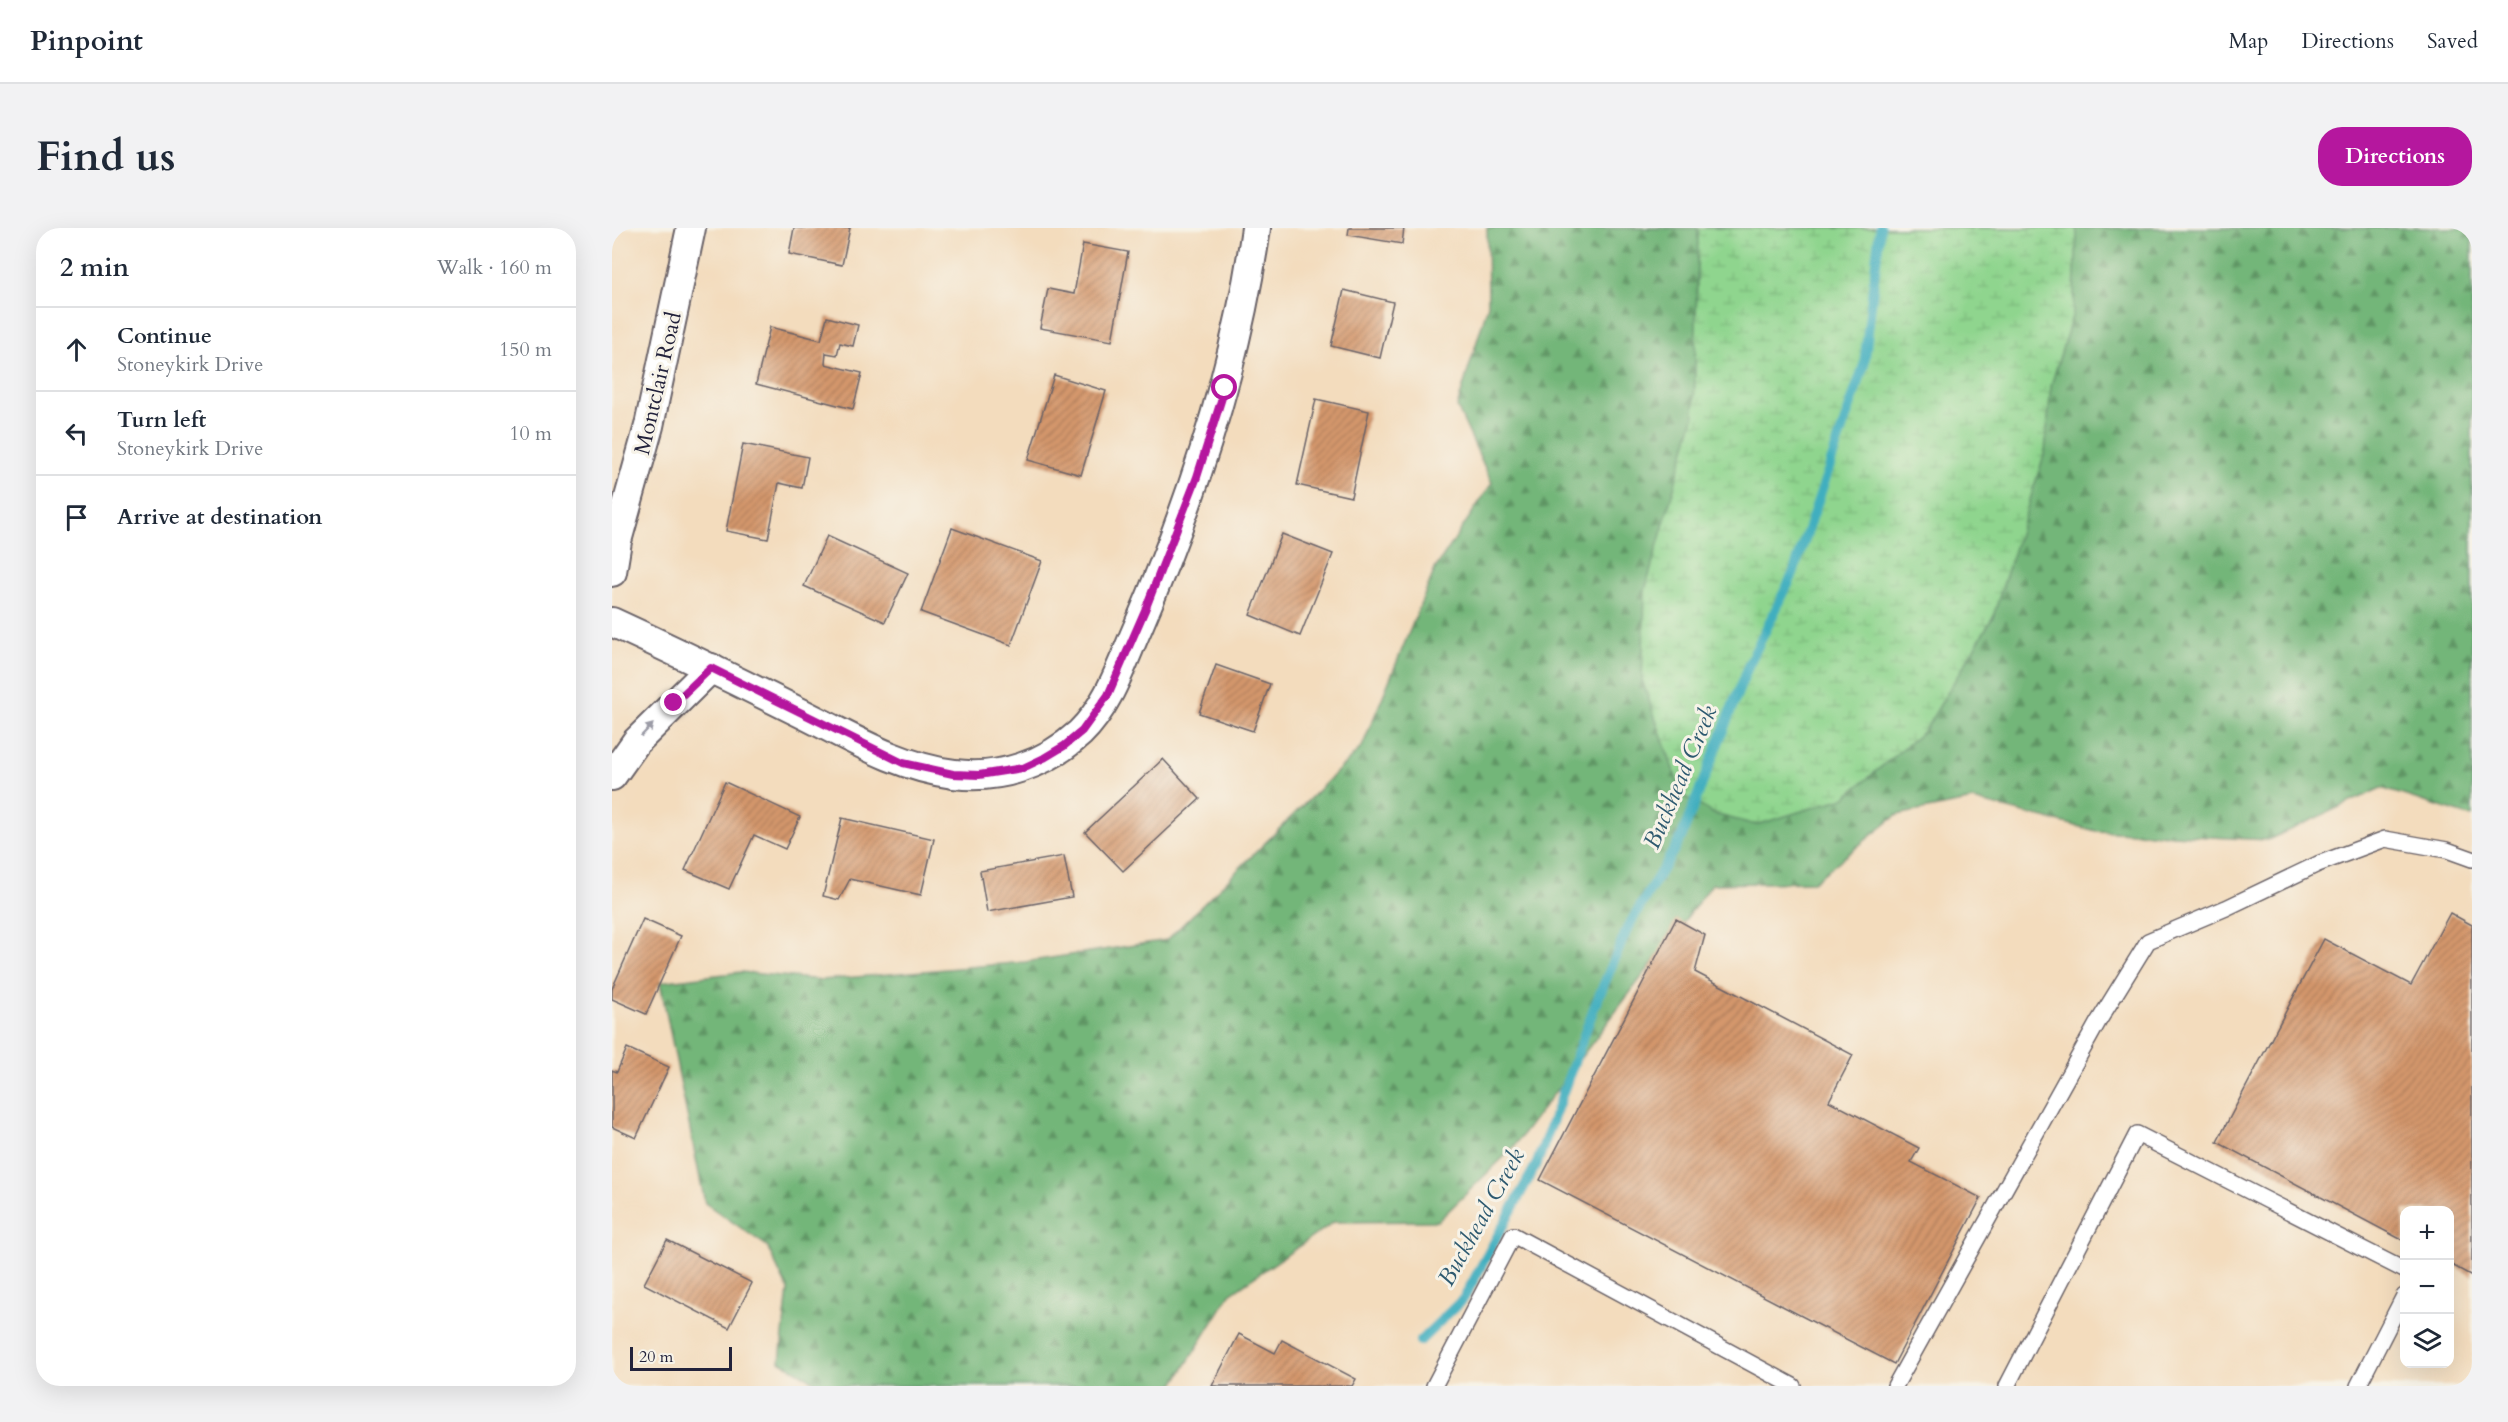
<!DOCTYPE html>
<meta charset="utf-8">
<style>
body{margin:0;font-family:Cardo,serif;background:#f2f2f3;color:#1f2937}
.controls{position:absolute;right:18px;bottom:18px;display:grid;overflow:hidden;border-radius:12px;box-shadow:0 6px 24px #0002}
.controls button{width:54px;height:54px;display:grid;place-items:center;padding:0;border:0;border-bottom:2px solid #e0e1e3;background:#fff;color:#1f2937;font:30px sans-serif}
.scale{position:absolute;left:18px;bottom:15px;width:102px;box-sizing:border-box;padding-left:6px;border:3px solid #22223b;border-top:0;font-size:16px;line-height:21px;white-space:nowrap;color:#22223b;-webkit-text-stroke:4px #f7f3e8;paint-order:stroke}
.stop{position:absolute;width:18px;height:18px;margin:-14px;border:4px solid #b5179e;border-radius:50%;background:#fff}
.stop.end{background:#b5179e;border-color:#fff;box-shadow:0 2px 6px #0008}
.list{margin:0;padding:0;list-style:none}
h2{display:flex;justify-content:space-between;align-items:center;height:78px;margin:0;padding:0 24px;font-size:26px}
h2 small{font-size:20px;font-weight:400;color:#747a83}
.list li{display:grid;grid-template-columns:39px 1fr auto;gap:18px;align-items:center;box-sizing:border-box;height:84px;padding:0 24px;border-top:2px solid #e0e1e3}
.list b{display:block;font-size:22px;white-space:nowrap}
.list p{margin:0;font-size:20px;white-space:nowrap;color:#747a83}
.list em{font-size:20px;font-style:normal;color:#747a83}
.icon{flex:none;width:33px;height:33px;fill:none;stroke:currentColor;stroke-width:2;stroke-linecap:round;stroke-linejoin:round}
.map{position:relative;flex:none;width:1860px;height:1158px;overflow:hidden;border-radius:24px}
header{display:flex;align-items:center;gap:36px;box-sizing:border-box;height:84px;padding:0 30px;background:#fff;border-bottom:2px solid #e0e1e3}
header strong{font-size:28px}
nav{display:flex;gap:33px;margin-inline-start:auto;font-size:21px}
.intro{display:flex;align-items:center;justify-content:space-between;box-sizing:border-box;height:144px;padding:0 36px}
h1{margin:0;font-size:42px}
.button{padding:15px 27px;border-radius:24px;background:#b5179e;color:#fff;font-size:21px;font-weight:700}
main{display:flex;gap:36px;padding:0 36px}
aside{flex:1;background:#fff;border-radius:24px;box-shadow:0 6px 24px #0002}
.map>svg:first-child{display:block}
</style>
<header>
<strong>Pinpoint</strong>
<nav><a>Map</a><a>Directions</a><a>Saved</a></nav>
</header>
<div class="intro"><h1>Find us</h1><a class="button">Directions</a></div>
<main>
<aside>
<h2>2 min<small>Walk · 160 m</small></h2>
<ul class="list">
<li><svg class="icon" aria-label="ahead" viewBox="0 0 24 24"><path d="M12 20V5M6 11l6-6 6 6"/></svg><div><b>Continue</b><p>Stoneykirk Drive</p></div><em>150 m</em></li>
<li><svg class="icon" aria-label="left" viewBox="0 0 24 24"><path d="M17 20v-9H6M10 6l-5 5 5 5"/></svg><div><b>Turn left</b><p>Stoneykirk Drive</p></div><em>10 m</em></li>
<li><svg class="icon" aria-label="arrive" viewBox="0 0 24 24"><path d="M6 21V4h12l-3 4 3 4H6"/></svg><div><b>Arrive at destination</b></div></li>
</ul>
</aside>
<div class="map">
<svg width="1860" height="1158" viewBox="0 0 1860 1158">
<defs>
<pattern id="forest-firs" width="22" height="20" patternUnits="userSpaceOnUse" patternTransform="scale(1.5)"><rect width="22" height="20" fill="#73b679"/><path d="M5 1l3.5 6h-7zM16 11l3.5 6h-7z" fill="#5e9464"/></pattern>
<pattern id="wetland-marsh" width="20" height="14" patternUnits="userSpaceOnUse" patternTransform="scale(1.5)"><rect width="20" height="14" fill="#8fd58e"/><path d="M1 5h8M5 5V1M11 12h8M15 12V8" fill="none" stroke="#7bb77b"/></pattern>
<pattern id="building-hatch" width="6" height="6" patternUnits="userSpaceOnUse" patternTransform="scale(1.5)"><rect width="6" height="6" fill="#d4976c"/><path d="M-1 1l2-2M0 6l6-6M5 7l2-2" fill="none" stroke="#ac7b5a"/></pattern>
</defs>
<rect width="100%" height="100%" fill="#f7f3e8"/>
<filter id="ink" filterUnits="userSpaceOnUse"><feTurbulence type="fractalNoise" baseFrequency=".0167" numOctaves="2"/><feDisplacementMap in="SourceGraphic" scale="12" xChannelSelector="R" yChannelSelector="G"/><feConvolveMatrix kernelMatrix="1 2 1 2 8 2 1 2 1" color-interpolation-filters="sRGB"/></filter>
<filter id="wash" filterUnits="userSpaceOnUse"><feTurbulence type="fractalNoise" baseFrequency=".008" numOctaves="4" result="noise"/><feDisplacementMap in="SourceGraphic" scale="24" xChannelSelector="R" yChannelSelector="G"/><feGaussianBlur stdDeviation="1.35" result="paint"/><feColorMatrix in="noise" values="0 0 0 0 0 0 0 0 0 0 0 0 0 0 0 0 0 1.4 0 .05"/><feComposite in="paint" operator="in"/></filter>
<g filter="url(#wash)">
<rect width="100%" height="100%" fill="#f3dcbd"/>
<!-- forest -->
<path fill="url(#forest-firs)" stroke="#4a6c5a" stroke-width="1.5" d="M875 0H1860V589L1769 560 1656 612 1484 603 1361 572 1285 587 1201 654 1100 656 900 921 826 993 722 994 618 1066 561 1158H210L168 1133 176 1062 155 1018 93 975 48 754 129 744 210 752 413 734 555 712 750 519 823 341 880 255 845 179 876 77Z"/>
<!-- wetland -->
<path fill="url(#wetland-marsh)" stroke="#587c64" stroke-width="1.5" d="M1086 0H1464L1465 7 1461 85 1439 158 1433 224 1381 389 1313 502 1232 570 1144 597 1102 586 1070 567 1030 452 1033 362 1082 189Z"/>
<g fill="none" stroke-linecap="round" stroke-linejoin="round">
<!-- stream -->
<path stroke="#41aebf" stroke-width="10" d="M808 1113 852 1070 925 935 982 780 1016 699 1069 610 1137 436 1181 346 1252 137 1268 0"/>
</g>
<g id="blocks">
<!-- building -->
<g fill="url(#building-hatch)">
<path d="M182 0H238L230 37 177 26Z"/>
<path d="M737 0H792L790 16 736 7Z"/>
<path d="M471 16 516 24 500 113 428 100 436 61 462 66Z"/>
<path d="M732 62 781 74 768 130 719 118Z"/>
<path d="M215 89 246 97 241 118 228 115 225 127 214 125 213 136 250 145 241 181 144 156 158 99 209 112Z"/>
<path d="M442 147 494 163 469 247 416 232Z"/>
<path d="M704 171 757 183 739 269 685 257Z"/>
<path d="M131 216 196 229 190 260 167 255 156 311 114 303Z"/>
<path d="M340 300 430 333 399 417 309 384Z"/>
<path d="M670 306 721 326 688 408 638 387Z"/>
<path d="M215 308 296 345 273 394 192 358Z"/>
<path d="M604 437 658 456 641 503 587 485Z"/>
<path d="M551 531 588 571 511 643 473 604Z"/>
<path d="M113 554 188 589 173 621 142 607 117 661 73 642Z"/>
<path d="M230 590 322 611 309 667 238 651 227 672 211 668Z"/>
<path d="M452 628 460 669 375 684 368 643Z"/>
<path d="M1838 685 1860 697V1048L1838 1036V982H1792V1013L1605 914 1712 711 1799 757Z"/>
<path d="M31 691 69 708 34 786 0 771V761Z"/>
<path d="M1064 691 1093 707 1083 744 1241 827 1217 873 1307 920 1299 934 1369 970 1282 1136 928 952Z"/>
<path d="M15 820 57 839 24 910 0 899V842L5 844Z"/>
<path d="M55 1012 140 1055 117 1100 32 1056Z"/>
<path d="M627 1106 663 1125 670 1112 744 1151 740 1158H600Z"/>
</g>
</g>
</g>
<g filter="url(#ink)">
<use href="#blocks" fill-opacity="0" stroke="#6b6368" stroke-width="1.5"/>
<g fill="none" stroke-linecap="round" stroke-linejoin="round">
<!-- lane casing -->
<g stroke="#6b6368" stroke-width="18">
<g id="lane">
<path d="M822 1158 901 1007 1181 1158"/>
<path d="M1283 1158 1486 794 1536 713 1614 680 1706 636 1773 611 1835 622 1860 631"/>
<path d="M1395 1158 1525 906 1792 1042"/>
<path d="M1746 1158 1792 1068"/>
</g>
</g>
<!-- street casing -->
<g stroke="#6b6368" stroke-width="32">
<g id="street">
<path d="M0 344 5 313 37 198 79 0"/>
<path d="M0 394C61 422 121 451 181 481 233 506 284 539 342 546 388 552 434 536 468 505 497 477 510 435 526 399 581 271 625 138 644 0"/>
<path d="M0 548 24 514 99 440"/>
</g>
</g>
<!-- lane -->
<use href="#lane" stroke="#fff" stroke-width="15"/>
<!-- street -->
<use href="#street" stroke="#fff" stroke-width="28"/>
</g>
<!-- one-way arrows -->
<defs><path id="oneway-solid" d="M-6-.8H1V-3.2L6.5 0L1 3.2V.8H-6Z" transform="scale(1.5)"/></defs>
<use fill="#9c9ca7" href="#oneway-solid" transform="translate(35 502) rotate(-46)"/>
</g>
<g fill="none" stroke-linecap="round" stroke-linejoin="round" filter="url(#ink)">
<!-- route -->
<path stroke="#b5179e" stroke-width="8" d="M62 475 99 440 291 535 341 546 367 547 411 540 432 530 452 518 470 503 496 467 533 382 585 249 613 160"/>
</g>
<g text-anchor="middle" stroke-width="6" stroke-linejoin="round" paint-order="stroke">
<!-- street labels -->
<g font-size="22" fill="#22223b" stroke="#f7f3e8">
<text transform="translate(45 155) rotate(-77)" y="8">Montclair Road</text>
</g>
<!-- water labels -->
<g font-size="24" font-style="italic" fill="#2e5a70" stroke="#f7f3e8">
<text transform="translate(1068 549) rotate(-67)" y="8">Buckhead Creek</text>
<text transform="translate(869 989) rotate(-61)" y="8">Buckhead Creek</text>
</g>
</g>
</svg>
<div class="controls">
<button>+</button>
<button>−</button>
<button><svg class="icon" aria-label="layers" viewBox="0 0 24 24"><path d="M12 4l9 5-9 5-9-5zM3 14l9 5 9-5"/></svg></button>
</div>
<div class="scale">20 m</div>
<div class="stop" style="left:613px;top:160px"></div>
<div class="stop end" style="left:62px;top:475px"></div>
</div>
</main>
